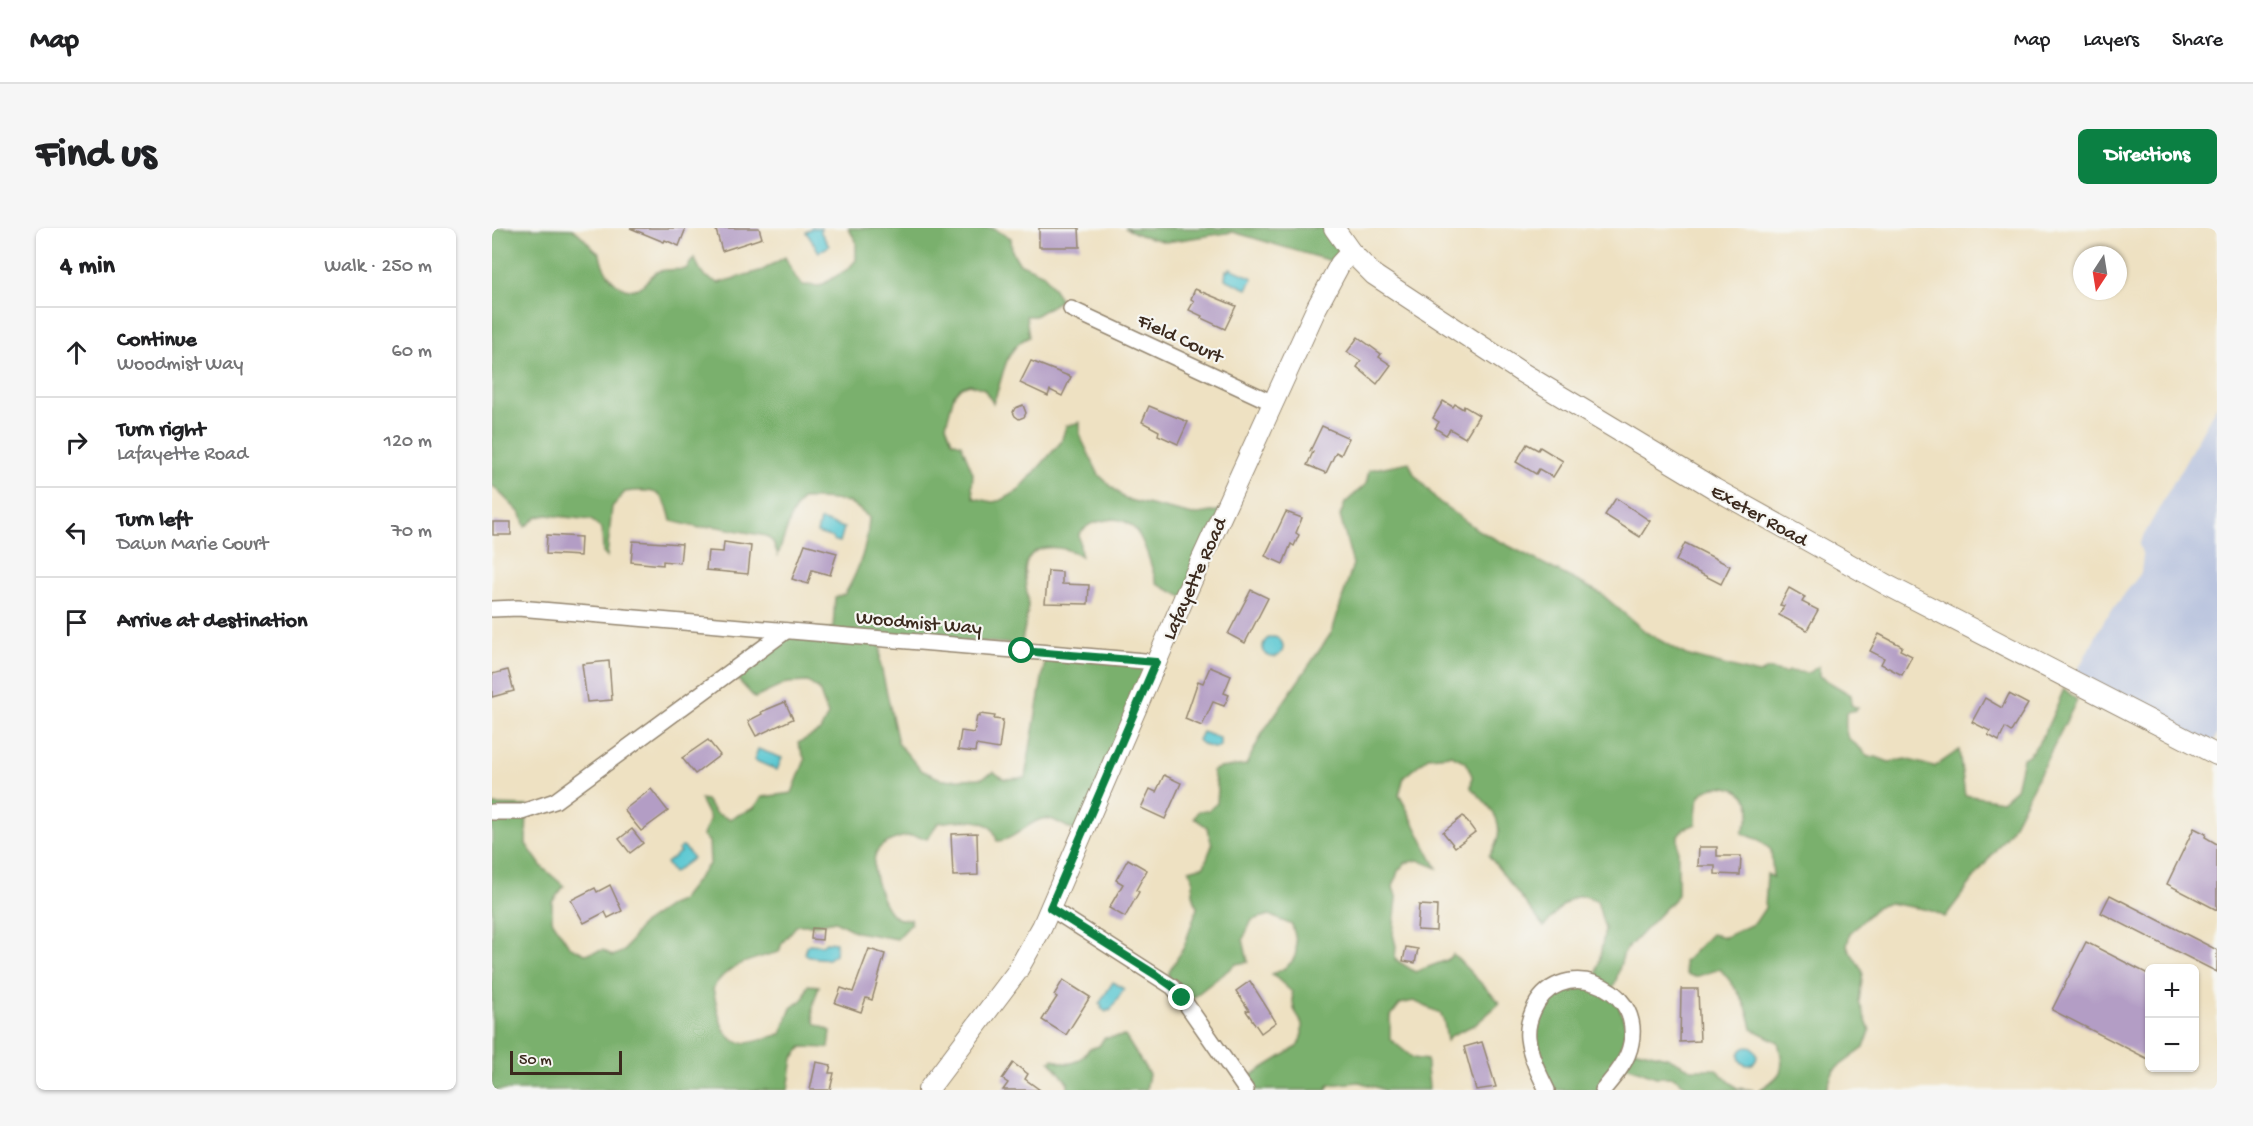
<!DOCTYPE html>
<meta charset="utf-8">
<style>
body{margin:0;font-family:"Gochi Hand",sans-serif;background:#f6f6f6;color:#202124}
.controls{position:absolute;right:18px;bottom:18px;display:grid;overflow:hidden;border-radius:9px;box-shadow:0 2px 4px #0004}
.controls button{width:54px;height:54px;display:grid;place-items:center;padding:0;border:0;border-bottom:2px solid #e0e0e0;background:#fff;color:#202124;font:30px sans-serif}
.compass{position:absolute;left:1581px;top:18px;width:54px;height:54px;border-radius:50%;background:#fff;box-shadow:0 2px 4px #0004;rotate:192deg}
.scale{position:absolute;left:18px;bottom:15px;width:112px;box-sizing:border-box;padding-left:6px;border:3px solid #3b2a1e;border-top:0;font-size:16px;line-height:21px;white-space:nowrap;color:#3b2a1e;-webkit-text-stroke:4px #f6f6f2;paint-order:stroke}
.stop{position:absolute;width:18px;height:18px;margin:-14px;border:4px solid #0b8043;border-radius:50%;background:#fff}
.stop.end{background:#0b8043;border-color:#fff;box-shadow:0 2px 6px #0008}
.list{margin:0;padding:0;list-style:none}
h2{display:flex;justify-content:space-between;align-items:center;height:78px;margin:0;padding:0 24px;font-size:26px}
h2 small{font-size:20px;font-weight:400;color:#757577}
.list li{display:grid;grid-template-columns:39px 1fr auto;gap:18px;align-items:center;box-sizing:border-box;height:90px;padding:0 24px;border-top:2px solid #e0e0e0}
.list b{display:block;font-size:22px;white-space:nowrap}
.list p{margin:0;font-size:20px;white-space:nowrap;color:#757577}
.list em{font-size:20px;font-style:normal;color:#757577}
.icon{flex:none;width:33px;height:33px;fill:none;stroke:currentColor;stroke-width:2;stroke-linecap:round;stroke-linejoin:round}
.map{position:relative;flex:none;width:1725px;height:862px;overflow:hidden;border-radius:9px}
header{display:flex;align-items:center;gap:36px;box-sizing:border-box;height:84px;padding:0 30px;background:#fff;border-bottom:2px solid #e0e0e0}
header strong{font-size:28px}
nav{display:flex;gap:33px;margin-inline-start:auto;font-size:21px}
.intro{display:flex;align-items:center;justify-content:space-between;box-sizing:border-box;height:144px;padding:0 36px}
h1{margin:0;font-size:42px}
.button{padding:15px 27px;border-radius:9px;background:#0b8043;color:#fff;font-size:21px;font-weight:700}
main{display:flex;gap:36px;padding:0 36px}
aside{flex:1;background:#fff;border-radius:9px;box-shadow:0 2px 4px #0004}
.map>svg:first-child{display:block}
</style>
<header>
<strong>Map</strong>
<nav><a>Map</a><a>Layers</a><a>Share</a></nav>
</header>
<div class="intro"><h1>Find us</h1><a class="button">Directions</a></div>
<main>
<aside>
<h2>4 min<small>Walk · 250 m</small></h2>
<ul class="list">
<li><svg class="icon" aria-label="ahead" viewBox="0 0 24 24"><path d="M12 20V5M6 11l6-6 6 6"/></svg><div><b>Continue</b><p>Woodmist Way</p></div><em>60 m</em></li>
<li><svg class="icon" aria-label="right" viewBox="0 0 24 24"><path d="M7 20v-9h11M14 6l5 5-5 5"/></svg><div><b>Turn right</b><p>Lafayette Road</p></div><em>120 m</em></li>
<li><svg class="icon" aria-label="left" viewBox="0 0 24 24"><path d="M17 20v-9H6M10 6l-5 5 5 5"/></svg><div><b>Turn left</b><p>Dawn Marie Court</p></div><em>70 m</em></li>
<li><svg class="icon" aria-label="arrive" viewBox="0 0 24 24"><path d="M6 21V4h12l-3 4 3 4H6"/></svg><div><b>Arrive at destination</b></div></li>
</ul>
</aside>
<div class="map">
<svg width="1725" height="862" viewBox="0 0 1725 862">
<rect width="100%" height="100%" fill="#f6f6f2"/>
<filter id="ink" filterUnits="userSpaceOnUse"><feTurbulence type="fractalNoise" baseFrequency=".0167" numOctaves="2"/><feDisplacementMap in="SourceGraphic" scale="12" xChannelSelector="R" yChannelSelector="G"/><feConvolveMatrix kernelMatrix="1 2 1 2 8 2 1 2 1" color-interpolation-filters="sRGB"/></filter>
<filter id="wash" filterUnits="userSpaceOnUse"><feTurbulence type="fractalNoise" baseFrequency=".008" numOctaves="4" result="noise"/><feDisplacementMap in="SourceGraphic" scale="24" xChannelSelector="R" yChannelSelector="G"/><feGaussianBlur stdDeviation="1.35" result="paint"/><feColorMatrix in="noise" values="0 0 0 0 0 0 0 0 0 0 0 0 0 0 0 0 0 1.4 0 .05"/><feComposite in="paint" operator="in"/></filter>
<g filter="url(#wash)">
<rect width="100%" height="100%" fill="#eee1c2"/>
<!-- industrial -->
<path fill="#bac4de" d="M1725 177V506L1720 518 1583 447 1613 391 1649 345 1651 328 1647 316Z"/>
<!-- forest -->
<g fill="#7ab06d" stroke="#5a6d46" stroke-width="1.5">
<path d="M0 0C15 0 70 0 80 1 93 7 96 19 108 26 109 41 127 68 146 60 153 57 158 48 165 44 172 41 186 42 194 41L202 30 211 47 226 55 271 42 293 29 304 50 311 57 328 58 356 41 364 32V13L356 0H500L519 10 520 23 527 35 552 46 569 72 543 88H534L537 109C510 121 512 152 501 175L492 161 478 156 469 159 462 167 454 197 460 213 469 216 481 245 480 259 482 270 501 274 510 272 526 263 569 214 574 198 588 194V208L607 247 633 271 701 287 730 282 691 369 665 356C656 331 650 285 615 292 600 295 597 295 587 306L589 328C570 316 535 313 533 343 532 353 536 365 536 376 536 388 532 401 530 413L526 416 389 408 388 434 406 515 429 542 451 552 490 550 502 544 512 551 533 550 555 421 658 437 589 607C580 602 568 594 558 591 541 587 524 613 505 613 503 607 502 600 495 597 484 590 458 593 446 595L435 611C430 610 425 608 421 608 410 607 388 615 384 625 377 641 391 682 405 690 409 692 414 691 419 691V696L405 711 364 704 343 693 325 697H305L290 715 287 724C263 731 233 736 221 761 226 779 227 814 252 815 263 815 278 809 289 806L299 780 312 770 316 757 327 758C323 772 317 782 324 796L339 803 337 820 310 819 301 830 296 862H0V577L35 578 34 616 50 639 72 658 60 674V692L77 718 93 726 111 722 121 728 132 723 149 697 178 677 188 673 218 635 217 614 211 607 218 591 208 571 214 572 223 585 237 591 262 580 270 569 300 565 313 532 306 515 328 503 336 487 327 462 316 454 295 455 263 470 236 441 275 410 341 400 343 369 353 366C367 342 376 317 377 289 370 285 365 278 358 275 352 272 317 270 310 271L300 286 286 327 281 314 274 308 221 298 208 300 179 293C173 263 163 260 133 264L120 279 115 329 111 325 110 301 99 292 55 287 45 289 33 299 29 286 0 257Z"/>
<path d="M633 0H842L849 36 741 4 674 14 648 7Z"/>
<path d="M917 234 922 246 946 273 986 302 1108 365 1155 405 1194 427 1266 446 1276 441 1293 445 1296 443 1316 445 1327 438V448L1359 467V477L1366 480 1364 482 1354 484C1352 521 1358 505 1376 529H1384L1397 534 1414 531 1442 539 1467 522 1473 567 1510 573 1524 561 1531 530C1548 524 1564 478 1572 461L1585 472 1520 600 1453 689 1437 682 1397 675 1385 679 1358 705 1355 718 1371 744 1367 774 1378 803 1372 820 1342 842 1334 862H1267C1292 847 1293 842 1286 814L1260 801C1256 776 1244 759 1228 741L1203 749 1194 746 1192 734 1219 706 1233 709 1263 695 1273 680 1275 646 1281 649 1279 622 1267 612 1250 605C1252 599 1258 590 1258 583 1260 559 1220 550 1208 568 1204 575 1204 588 1204 596L1192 601 1186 608V667L1132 724 1123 756 1121 759 1141 821 1175 829 1199 841H1223L1245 860 1262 862H1200L1181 849H1164L1132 837 1109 862H1056L1037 802 1047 768 1104 751 1113 701 1105 673C1100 671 1095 668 1091 668 1075 667 1061 689 1052 699L997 628C1018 599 1002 581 979 560L980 548 974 534 959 527 936 529 912 549 907 567C921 591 931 616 945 640L926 632 913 635 906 643 901 659 905 671 901 706 904 718 903 731 923 744 955 732 961 726 1008 775 984 796 958 808 955 813 952 794 948 785 922 773 908 776 898 789V811L921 830 935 832C934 842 937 851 937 862H893L867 854 837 857 834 862H760L753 851 805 819 810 810V796L802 781 800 764 780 746C807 736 808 723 800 697L777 687 760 692 751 711 756 734 744 736 699 771 676 751 677 744 692 719 705 680 701 666V651L697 642 712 638 720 617 715 599 702 590 706 583 717 582 725 575 726 561 720 543 727 540 754 537 771 504 840 404 861 336 848 288 853 275 874 256 877 242Z"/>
<path d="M633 808 657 846 654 862H576V855L558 833 562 831C577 840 588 835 597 821L607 818 612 810Z"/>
</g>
<!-- water -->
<g fill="#5cc8d2" stroke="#4c7978" stroke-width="1.5">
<path d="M320 0H329L328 3 337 18 327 24 314 4Z"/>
<path d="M738 40 761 50 755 61 733 51 734 42 737 43Z"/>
<path d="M328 292 352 300 348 314 341 312V310L325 305Z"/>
<circle cx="781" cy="419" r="10"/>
<path d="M710 504 728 510V518C722 523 710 517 706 512Z"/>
<path d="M266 521 290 530 285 542 262 532Z"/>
<path d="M190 619 193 620 201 630 181 645 174 635 188 624 186 622Z"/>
<path d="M334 714 344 715 343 726 336 731 317 729 313 725 314 719 318 716 330 717Z"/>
<path d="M621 754 632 761 618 783 616 782 614 784 609 780 610 778 607 776Z"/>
<circle cx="1256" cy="828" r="9"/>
</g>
<g id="blocks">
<!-- building -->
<g fill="#b39dc5">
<path d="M138 0H194L187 18 173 12 172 14Z"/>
<path d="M230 0H267L270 10 230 23 224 2Z"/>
<path d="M547 0H587L588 19H547Z"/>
<path d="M703 61 744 78 733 101 709 90 710 88 697 82 702 73 699 71Z"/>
<path d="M866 109 889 126 887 129 899 137 885 156 865 139 869 133 855 124Z"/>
<path d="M539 133 579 149 570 168 558 162 556 168 528 155Z"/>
<path d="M951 173 961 179 963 176 971 181 972 178 987 187 973 210 958 201 954 207 943 200 947 194 941 190Z"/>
<path d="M531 177 534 185 532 189 527 191 523 188 521 184 523 180Z"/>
<path d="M657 178 696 194 686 216 666 207 667 203 650 194Z"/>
<path d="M830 198 857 210 849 227 844 224 834 245 815 237 821 224 818 223Z"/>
<path d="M1035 216 1046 222 1048 219 1071 233 1061 249 1047 241 1044 246 1024 234Z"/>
<path d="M1124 270 1158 293 1148 309 1113 287Z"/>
<path d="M794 284 810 290 804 305 807 307 802 318 799 316 791 336 773 328Z"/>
<rect x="1" y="294" width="18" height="13"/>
<path d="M55 307 89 309 88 328 54 326Z"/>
<path d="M141 313 190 316 188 335 171 333V337L139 334Z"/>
<path d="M232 314 259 318 256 346 214 342 216 323 231 324Z"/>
<path d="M1193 315 1238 338 1229 356 1184 333Z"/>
<path d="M313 316 345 325 338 347 320 342 316 356 300 351Z"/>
<path d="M556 343 570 344V356L597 357 596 376 553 375Z"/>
<path d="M1297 360 1313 369 1310 374 1326 382 1315 402 1287 387 1292 378 1288 377Z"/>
<path d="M759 362 776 370 753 415 736 406Z"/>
<path d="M1387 406 1410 418 1408 422 1420 428 1410 447 1389 436 1392 430 1378 423Z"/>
<path d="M117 433 120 472 95 474 90 436Z"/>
<path d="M718 439 739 448 732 465 737 467 732 478 721 474 710 498 693 491 706 453 711 455Z"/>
<path d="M16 442 22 463 0 469V446Z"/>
<path d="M1517 466 1536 476 1519 504 1513 500 1507 513 1496 507 1498 503 1480 494 1493 470 1510 480Z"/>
<path d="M293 474 301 491 264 508 256 493 270 486 269 484Z"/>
<path d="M488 486 503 488 502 491 511 492 507 521 484 517 483 524 466 522 469 503 482 505 485 488 488 489Z"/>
<path d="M216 512 228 527 203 546 190 530Z"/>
<path d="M672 547 689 555 673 591 649 580 658 561 664 564Z"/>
<path d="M159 561 176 583 149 603 132 582Z"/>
<path d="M971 588 983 604 963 619 951 604Z"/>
<path d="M1702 600 1714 606 1713 609 1725 616V682L1675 656Z"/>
<path d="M140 601 151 615 138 625 127 611Z"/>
<path d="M485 605 486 647 461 648 459 606Z"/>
<path d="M1207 619H1225V628H1249L1248 647 1223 646V638H1206Z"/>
<path d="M636 631 655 642 644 662 647 664 633 689 617 680 631 656 624 652Z"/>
<path d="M118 657 130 683 116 690 113 684 92 695 79 672 103 660 105 664Z"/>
<path d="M1618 667 1725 722V744L1609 685Z"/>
<path d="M927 677 945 678 944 703 925 702Z"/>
<path d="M320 700 331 701 330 712 319 711Z"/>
<path d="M1594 714 1658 747V832L1560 782Z"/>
<path d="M914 719 926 721 923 735 911 733Z"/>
<path d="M377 721 393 726 380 772 374 770 369 784 343 775 349 760 361 764Z"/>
<path d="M571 752 598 769 574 807 550 792 565 769 562 767Z"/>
<path d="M758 753 784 794 769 805 754 783 757 782 744 763Z"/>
<path d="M1189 761H1206L1208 813 1188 814Z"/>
<path d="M990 814 1004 859 984 862 972 819Z"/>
<path d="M324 834 339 837 337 845H342L338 862H318Z"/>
<path d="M521 835 536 846 533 851 548 862H511L516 855 510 851Z"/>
</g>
</g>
</g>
<g filter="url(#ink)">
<use href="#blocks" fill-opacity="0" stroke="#948670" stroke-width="1.5"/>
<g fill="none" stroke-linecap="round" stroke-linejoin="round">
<!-- minor casing -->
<g stroke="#948670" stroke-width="18">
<g id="minor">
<path d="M579 81 781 175"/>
<path d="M0 381 26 380 664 434"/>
<path d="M0 584H30L63 573 294 403"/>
<path d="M558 680 681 759 690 770 754 862"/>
<path d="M1055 862C1047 846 1038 828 1036 810 1035 801 1037 792 1041 783 1064 727 1151 755 1139 815 1136 833 1123 848 1111 862"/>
</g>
</g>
<!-- tertiary casing -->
<g stroke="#948670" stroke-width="22">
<g id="tertiary">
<path d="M842 0 859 24 882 47 1029 144 1223 261 1395 357 1725 527"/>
<path d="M436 862 524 745 550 699 692 370 825 79 848 36 859 24"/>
</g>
</g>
<!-- minor -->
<use href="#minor" stroke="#fff" stroke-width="15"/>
<!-- tertiary -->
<use href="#tertiary" stroke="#fff" stroke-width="20"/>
</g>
</g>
<g fill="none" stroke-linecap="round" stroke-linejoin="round" filter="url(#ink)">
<!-- route -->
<path stroke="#0b8043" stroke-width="8" d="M530 423 664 434 558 680 664 747 681 759 690 770"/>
</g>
<g text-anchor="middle" stroke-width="4.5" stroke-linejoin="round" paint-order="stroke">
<!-- street labels -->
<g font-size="20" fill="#3b2a1e" stroke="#f6f6f2">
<text transform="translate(689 109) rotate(25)" y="7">Field Court</text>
<text transform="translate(1268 286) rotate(29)" y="7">Exeter Road</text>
<text transform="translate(701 350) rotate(-66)" y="7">Lafayette Road</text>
<text transform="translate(427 393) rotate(5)" y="7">Woodmist Way</text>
</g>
</g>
</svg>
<div class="controls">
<button>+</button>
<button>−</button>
</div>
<svg class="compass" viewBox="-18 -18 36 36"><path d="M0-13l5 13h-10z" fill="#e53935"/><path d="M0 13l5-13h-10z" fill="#757577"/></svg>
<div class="scale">50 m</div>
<div class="stop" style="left:530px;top:423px"></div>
<div class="stop end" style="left:690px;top:770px"></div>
</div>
</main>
